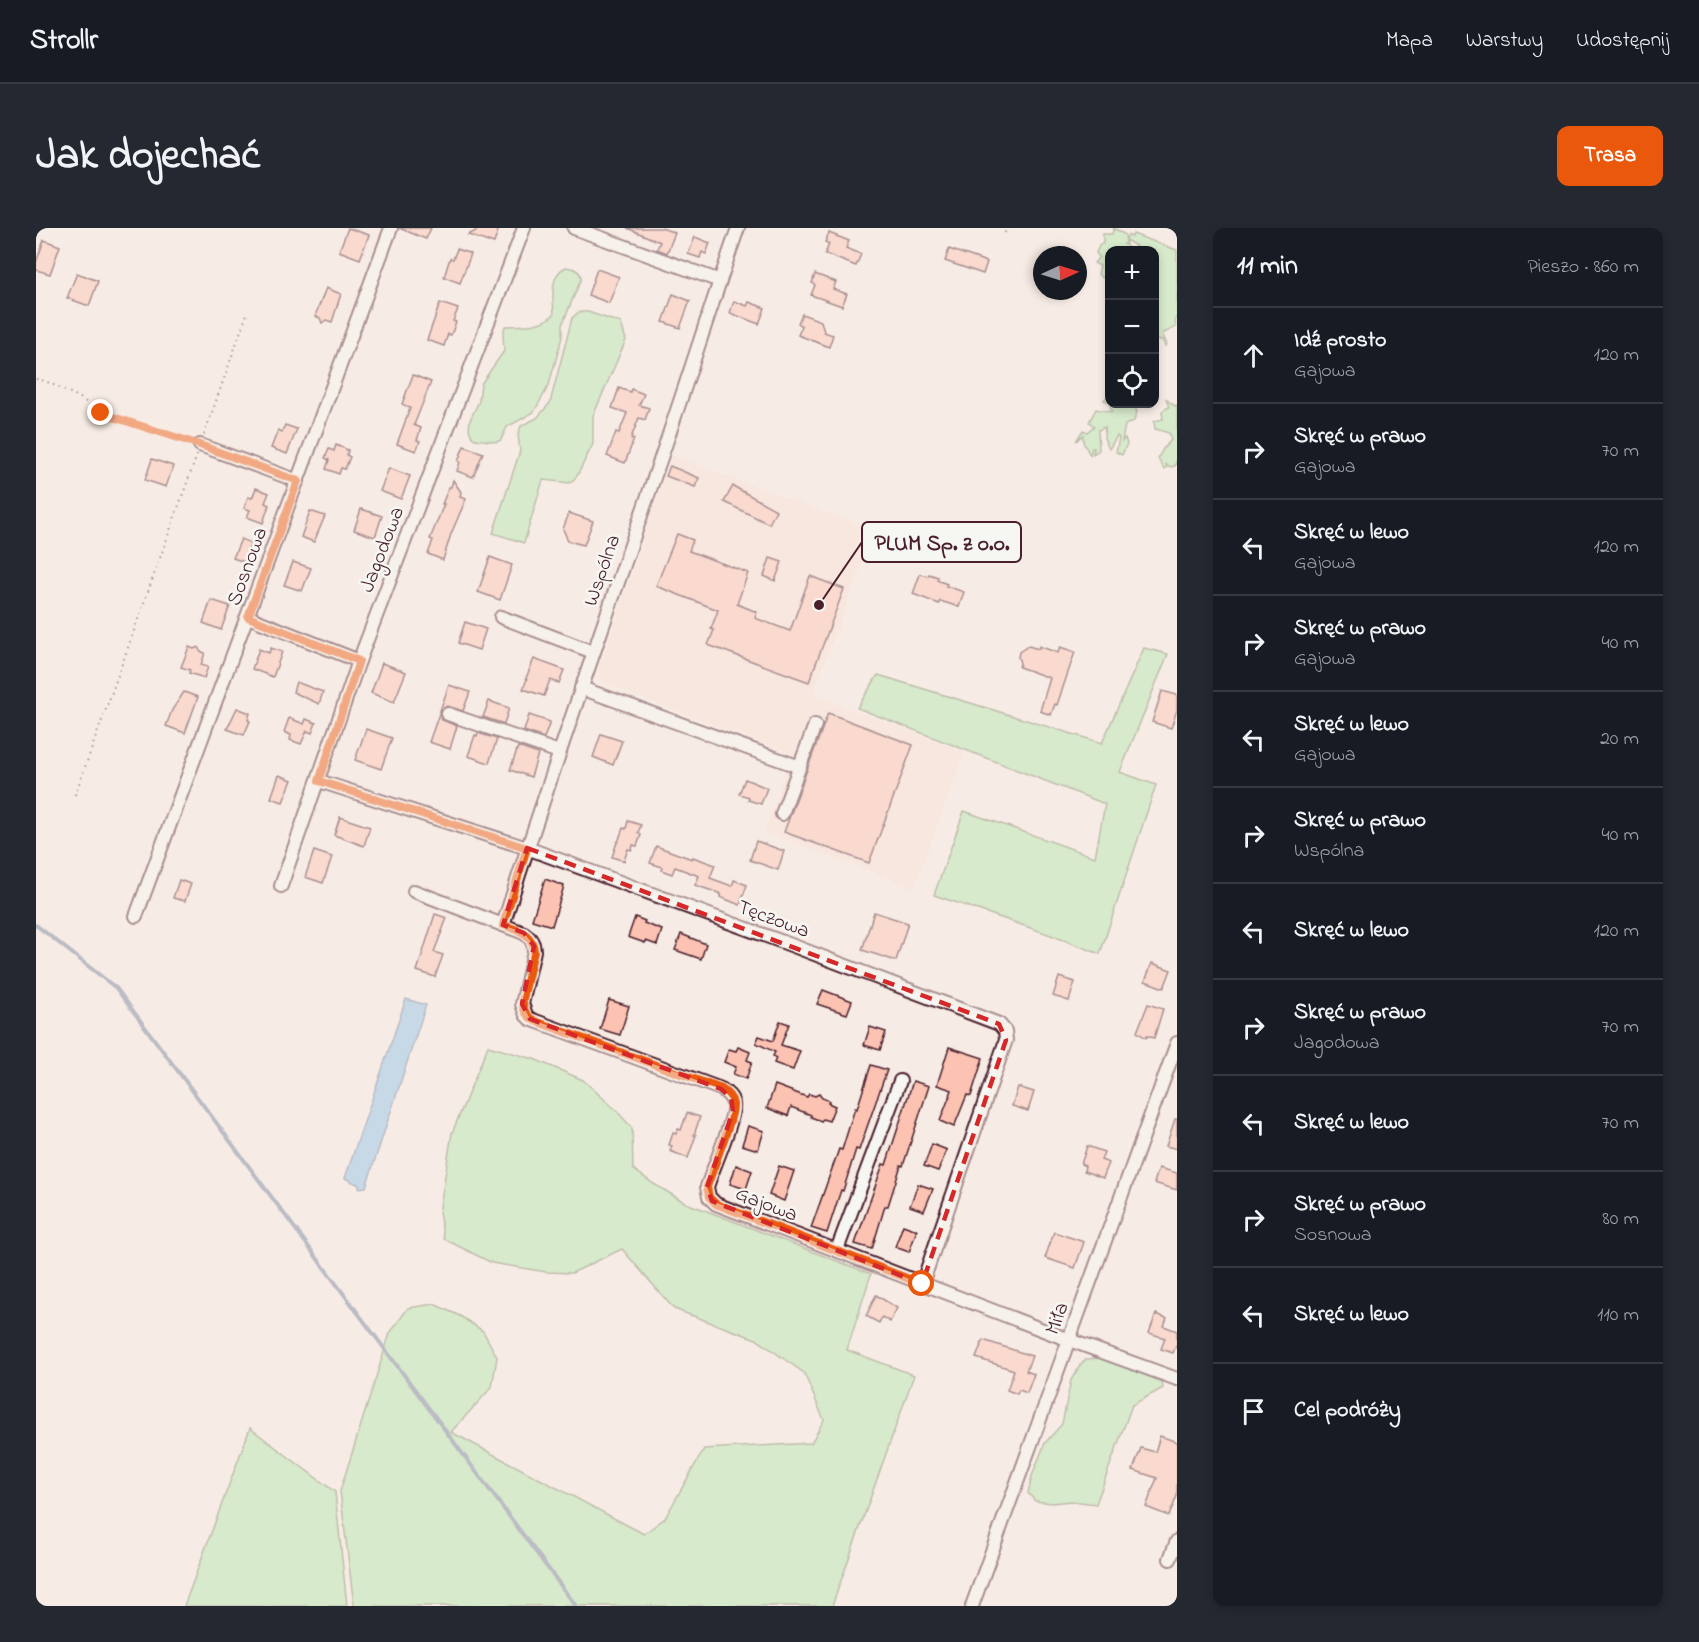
<!DOCTYPE html>
<html lang="pl">
<meta charset="utf-8">
<style>
body{margin:0;font-family:"Indie Flower",sans-serif;background:#242831;color:#f1f3f6}
.controls{position:absolute;right:18px;top:18px;display:grid;overflow:hidden;border-radius:12px;box-shadow:0 3px 9px #0003}
.controls button{width:54px;height:54px;display:grid;place-items:center;padding:0;border:0;border-bottom:2px solid #363941;background:#171b24;color:#f1f3f6;font:30px sans-serif}
.compass{position:absolute;left:997px;top:18px;width:54px;height:54px;border-radius:50%;background:#171b24;box-shadow:0 3px 9px #0003;rotate:86deg}
.stop{position:absolute;width:18px;height:18px;margin:-14px;border:4px solid #ea580c;border-radius:50%;background:#fff}
.stop.end{background:#ea580c;border-color:#fff;box-shadow:0 2px 6px #0008}
.list{margin:0;padding:0;list-style:none}
h2{display:flex;justify-content:space-between;align-items:center;height:78px;margin:0;padding:0 24px;font-size:26px}
h2 small{font-size:20px;font-weight:400;color:#9ea1a6}
.list li{display:grid;grid-template-columns:39px 1fr auto;gap:18px;align-items:center;box-sizing:border-box;height:96px;padding:0 24px;border-top:2px solid #363941}
.list b{display:block;font-size:22px;white-space:nowrap}
.list p{margin:0;font-size:20px;white-space:nowrap;color:#9ea1a6}
.list em{font-size:20px;font-style:normal;color:#9ea1a6}
.icon{flex:none;width:33px;height:33px;fill:none;stroke:currentColor;stroke-width:2;stroke-linecap:round;stroke-linejoin:round}
.map{position:relative;flex:none;width:1141px;height:1378px;overflow:hidden;border-radius:12px}
header{display:flex;align-items:center;gap:36px;box-sizing:border-box;height:84px;padding:0 30px;background:#171b24;border-bottom:2px solid #363941}
header strong{font-size:28px}
nav{display:flex;gap:33px;margin-inline-start:auto;font-size:21px}
.intro{display:flex;align-items:center;justify-content:space-between;box-sizing:border-box;height:144px;padding:0 36px}
h1{margin:0;font-size:42px}
.button{padding:15px 27px;border-radius:12px;background:#ea580c;color:#fff;font-size:21px;font-weight:700}
main{display:flex;gap:36px;padding:0 36px}
aside{flex:1;background:#171b24;border-radius:12px;box-shadow:0 3px 9px #0003}
.map>svg:first-child{display:block}
</style>
<header>
<strong>Strollr</strong>
<nav><a>Mapa</a><a>Warstwy</a><a>Udostępnij</a></nav>
</header>
<div class="intro"><h1>Jak dojechać</h1><a class="button">Trasa</a></div>
<main>
<div class="map">
<svg width="1141" height="1378" viewBox="0 0 1141 1378">
<rect width="100%" height="100%" fill="#f7ece5"/>
<filter id="ink" filterUnits="userSpaceOnUse"><feTurbulence type="fractalNoise" baseFrequency=".0167" numOctaves="2"/><feDisplacementMap in="SourceGraphic" scale="12" xChannelSelector="R" yChannelSelector="G"/><feConvolveMatrix kernelMatrix="1 2 1 2 8 2 1 2 1" color-interpolation-filters="sRGB"/></filter>
<g filter="url(#ink)">
<!-- built -->
<path fill="#f8e0d6" d="M636 227 839 303 777 467 929 524 878 660 728 604 756 526 568 456 562 444Z"/>
<!-- green -->
<g fill="#afe7aa" stroke="#7c836a" stroke-width="1.5">
<path d="M1078 0 1089 7 1090 16H1088L1094 21 1101 19 1090 12 1092 7 1096 9 1097 6 1141 22V89L1139 91 1140 99 1126 106 1131 116 1129 118 1126 112 1119 111 1118 22H1074L1072 54 1062 46 1064 38 1058 35 1063 29 1060 25 1064 16H1067V6H1076Z"/>
<path d="M530 39C537 40 545 42 545 51L526 97V109L513 157 498 184 471 199 465 212 461 214 439 211 436 209 433 201 434 192 443 173 445 156 468 123 467 106 469 98C486 97 506 99 518 86 517 71 513 46 530 39Z"/>
<path d="M543 84H552L585 95 590 112 557 188V216L541 248 534 255 507 252 488 315 457 305 484 223 482 206 485 198 501 190 514 175 536 90Z"/>
<path d="M1072 167H1073L1074 176H1098L1101 184 1098 193 1089 197 1086 213 1089 210 1091 216 1086 227 1080 224 1083 210 1081 208 1073 221 1068 210 1069 199 1062 202 1063 222 1057 226 1058 220H1056L1054 227 1047 214V207L1040 213 1047 202 1051 204 1058 198 1053 194 1060 181 1076 184 1073 174 1068 172Z"/>
<path d="M1130 171 1139 178 1141 177V237L1140 233 1139 238 1135 239 1130 237 1131 239 1128 241 1122 230 1127 221 1135 212 1133 205 1119 201 1118 193 1127 191 1126 183 1133 179Z"/>
<path d="M1108 420 1132 426 1084 544 1120 557 1064 726 1012 706 898 667 928 583 1059 629 1069 576 821 480 842 447 1066 515Z"/>
<path d="M452 818 498 831 547 852 579 881 596 900 597 941 618 956 650 975 835 1046 811 1122 878 1147 796 1378H318L304 1263 354 1105 372 1080 398 1076 424 1088 447 1103 461 1129 456 1159 415 1204 608 1306 629 1290 668 1221 775 1215 788 1192 768 1145 720 1111 638 1081 586 1021 536 1045 510 1044 456 1035 408 1011 403 985 416 905Z"/>
<path d="M1067 1130 1126 1154 1127 1160 1096 1177 1060 1276 1035 1273 1016 1275 999 1273 992 1265 996 1248 1009 1215 1026 1196 1035 1152 1044 1137 1050 1131Z"/>
<path d="M214 1200 299 1264 311 1378H148Z"/>
</g>
<!-- water -->
<path fill="#8cc0e9" stroke="#72809d" stroke-width="1.5" d="M370 771 390 777 330 959 323 960V957L309 950Z"/>
<g fill="none" stroke-linecap="round" stroke-linejoin="round">
<!-- stream -->
<path stroke="#72809d" stroke-width="4" d="M0 697 80 760 540 1378"/>
</g>
<!-- building -->
<g fill="#fcc3b3" stroke="#4a1f2b" stroke-width="1.5">
<path d="M312 0 333 7 324 31 303 23Z"/>
<path d="M363 0H395L390 11Z"/>
<path d="M441 0H463L458 15 452 13V14L432 7 440 3Z"/>
<path d="M591 0H626L639 5 631 25 621 21 624 14Z"/>
<path d="M793 5 813 13 810 20 825 26 820 38 789 26 793 16 789 14Z"/>
<path d="M659 9 674 15 670 26 666 24 664 30 652 26Z"/>
<path d="M8 12 24 18 14 46 0 42V35Z"/>
<path d="M421 21 435 26 424 55 408 49 414 30 417 31Z"/>
<path d="M913 21 951 34 947 46 909 33Z"/>
<path d="M561 41 583 49 573 75 552 67Z"/>
<path d="M41 45 62 53 53 78 31 70Z"/>
<path d="M779 46 800 54 797 61 811 66 806 78 775 67 779 57 776 55Z"/>
<path d="M290 60 305 66 296 94 290 92 286 95 284 90 279 88Z"/>
<path d="M637 66 654 73 644 100 627 94Z"/>
<path d="M698 73 711 78 713 74 729 80 723 96 694 85Z"/>
<path d="M404 75 422 81 417 93 420 94 415 107 412 106 408 118 391 112Z"/>
<path d="M766 86 785 93 788 104 797 107 793 119 762 107 766 98 762 95Z"/>
<path d="M377 147 395 154 378 197 385 200 381 212 384 213 380 223 361 216 374 180 366 176Z"/>
<path d="M583 160 594 164 595 161 608 166 603 177 613 180 609 192 603 190 595 210 598 211 589 235 571 228 580 204 583 205 591 185 576 180Z"/>
<path d="M249 197 261 201 251 226 235 220 242 202 246 204Z"/>
<path d="M300 217 312 222 311 227 314 229 309 241 305 240 303 246 290 241 293 232 289 230 293 221 298 223Z"/>
<path d="M428 218 447 225 437 249 421 243 424 234 422 233Z"/>
<path d="M116 231 137 238 130 259 109 252Z"/>
<path d="M634 238 663 250 659 259 630 248Z"/>
<path d="M353 240 374 248 365 271 344 263Z"/>
<path d="M417 252 425 264 424 269 430 271 415 306 407 332 392 326 397 312 394 311 408 276H406L413 259H415Z"/>
<path d="M697 258 740 282 733 296 688 274Z"/>
<path d="M220 260 233 265 229 275 233 277 227 295 211 289 214 282 208 280 212 269 216 270Z"/>
<path d="M325 281 346 288 339 309 318 302Z"/>
<path d="M274 283 289 288 278 314 265 309Z"/>
<path d="M533 285 557 293 548 317 532 313 527 301Z"/>
<path d="M641 306 657 312 653 323 712 345 701 376 721 384 719 390 754 403 774 348 808 361 773 454 672 417 678 402 675 401 682 382 620 358Z"/>
<path d="M205 311 215 315 208 334 197 330Z"/>
<path d="M454 329 476 337 464 372 442 364Z"/>
<path d="M734 330 746 334 739 353 728 348Z"/>
<path d="M257 334 275 340 266 363 248 357Z"/>
<path d="M884 346 892 348 893 346 902 349 901 352 911 356 910 358 928 364 923 379 904 373 903 376 877 366Z"/>
<path d="M175 372 194 378 185 402 167 395Z"/>
<path d="M429 394 450 401 443 422 422 415Z"/>
<path d="M992 418 1003 421V418L1022 425 1024 419 1039 424 1021 477 1019 476 1015 487 1004 483 1014 450 983 439 984 435 982 429 983 424Z"/>
<path d="M153 419 158 421 162 419 164 423 169 425 165 437 172 439 168 450 153 445 154 442 145 439Z"/>
<path d="M235 420 246 424 237 449 216 441 223 421 233 425Z"/>
<path d="M498 431 528 442 523 455 514 452 508 468 487 461 491 451 490 450Z"/>
<path d="M346 435 370 444 358 474 335 465Z"/>
<path d="M260 454 287 464 283 476 257 464Z"/>
<path d="M413 457 434 464 427 483 411 478 404 483V487L406 492 421 498 414 521 393 514Z"/>
<path d="M1126 463 1141 467V482L1135 500 1116 494Z"/>
<path d="M148 464 162 469 149 505 130 498 136 482Z"/>
<path d="M453 473 473 480 468 496 447 489Z"/>
<path d="M201 480 214 485 212 492 214 493 208 507 191 501Z"/>
<path d="M792 485 877 517 833 635 748 604Z"/>
<path d="M493 487 514 494 508 510 488 503Z"/>
<path d="M253 490 268 496 270 491 280 495 276 505 271 503 265 516 254 512 255 507 248 504Z"/>
<path d="M330 501 356 510 345 541 319 532Z"/>
<path d="M442 505 461 511 453 535 432 528 439 507 441 508Z"/>
<path d="M565 506 586 513 577 537 557 529Z"/>
<path d="M482 519 502 526 495 549 474 542Z"/>
<path d="M243 547 256 552 247 574 235 570Z"/>
<path d="M709 551 731 560 725 576 712 572 713 569 703 566Z"/>
<path d="M304 589 334 599 328 618 298 607Z"/>
<path d="M592 593 605 597 602 605 605 607 601 618 597 617 596 622 592 621 588 633 576 629 581 614H582L587 600 590 601Z"/>
<path d="M720 613 748 623 742 642 714 632Z"/>
<path d="M620 618 656 631 657 629 679 637 674 650 696 658 698 652 711 657 704 677 684 669 685 666 659 657 663 648 639 639 636 646 625 642 626 639 614 635Z"/>
<path d="M278 623 296 629 287 655 269 649Z"/>
<path d="M509 651 528 658 516 698 496 692Z"/>
<path d="M143 652 155 656 149 673 137 670Z"/>
<path d="M838 684 872 695 860 733 826 722Z"/>
<path d="M399 686 411 690 398 724 407 727 399 749 381 743Z"/>
<path d="M599 689 609 693 608 695 626 702 621 717 610 713 609 715 592 709Z"/>
<path d="M645 706 670 716 665 731 639 722Z"/>
<path d="M1116 735 1135 742 1128 760 1109 753Z"/>
<path d="M1023 749 1039 754 1033 773 1017 768Z"/>
<path d="M787 762 816 773 811 786 781 776Z"/>
<path d="M573 772 593 778 584 807 564 801Z"/>
<path d="M1112 776 1127 781 1118 810 1111 808 1110 810 1101 804Z"/>
<path d="M744 793 753 796 745 817 764 823 757 842 738 835 740 830 737 828 739 824 720 815 723 808 737 813Z"/>
<path d="M834 799 850 804 844 822 828 817Z"/>
<path d="M702 819 714 824 711 832 716 834 710 851 697 846 700 839 688 834 693 821 700 823Z"/>
<path d="M913 819 947 830 935 868 931 867 918 899 904 893 916 862 901 857Z"/>
<path d="M835 837 851 842 823 922 820 921 807 963 805 962 791 1005 775 1000 803 921 806 922 819 880 821 881Z"/>
<path d="M877 853 893 858 867 938 865 937 852 978H849L836 1021 819 1016 847 936 850 937Z"/>
<path d="M739 857 771 869 773 866 779 868 783 866 786 870 793 873 792 875 799 878 793 893 787 891 785 893 775 889V887L755 879 752 888 731 880Z"/>
<path d="M982 859 998 864 992 883 976 878Z"/>
<path d="M651 885 664 889 658 907H660L652 930 634 923 636 918 633 917 637 905 640 906 642 901 645 902Z"/>
<path d="M1139 891H1141V921L1130 918Z"/>
<path d="M712 898 728 903 722 922 706 917Z"/>
<path d="M896 916 911 922 902 943 888 938Z"/>
<path d="M1051 918 1068 924 1065 932 1073 935 1067 950 1048 943 1049 938 1045 936Z"/>
<path d="M700 937 716 943 710 961 694 956Z"/>
<path d="M743 938 758 943 748 973 733 967Z"/>
<path d="M1123 940 1141 945V962L1118 955Z"/>
<path d="M882 956 897 961 888 983 874 978Z"/>
<path d="M867 997 881 1002 873 1024 859 1019Z"/>
<path d="M1018 1004 1048 1014 1039 1040 1009 1030Z"/>
<path d="M840 1067 861 1080 854 1094 846 1089 843 1095 830 1088Z"/>
<path d="M1120 1086 1131 1090 1128 1098 1141 1103V1115L1137 1125 1125 1121 1129 1110 1113 1105Z"/>
<path d="M947 1112 996 1128 990 1143 998 1146 991 1165 983 1162 981 1166 971 1162 978 1142 940 1130Z"/>
<path d="M1124 1208 1141 1214V1268L1133 1288 1110 1279 1121 1250 1097 1242 1105 1220 1119 1224Z"/>
</g>
<g fill="none" stroke-linecap="round" stroke-linejoin="round">
<!-- minor casing -->
<g stroke="#4a1f2b" stroke-width="16">
<g id="minor">
<path d="M538 0 684 53"/>
<path d="M164 217 262 253"/>
<path d="M212 389 323 433"/>
<path d="M465 389 557 424"/>
<path d="M545 460 764 539"/>
<path d="M412 486 523 524"/>
<path d="M283 553 491 620 755 717 963 796 969 803 970 812 886 1056"/>
<path d="M746 586 779 497"/>
<path d="M245 658 323 433 488 0"/>
<path d="M378 663 488 705C495 710 498 715 498 723L486 776 490 787 494 791 685 861C691 865 696 869 697 876 700 889 676 942 671 959L673 969 680 976 1033 1112 1141 1151"/>
<path d="M100 688 355 0"/>
<path d="M467 697C514 547 567 399 618 250 647 167 673 83 702 0"/>
<path d="M801 1022 864 853"/>
<path d="M1134 1331 1141 1313"/>
<path d="M936 1378 1141 815"/>
</g>
</g>
<!-- path -->
<g stroke="#4a1f2b" stroke-width="2" stroke-dasharray="1.5 4.5" stroke-linecap="butt">
<path d="M969 5 970 0"/>
<path d="M0 151 9 153 43 169 65 185 153 213"/>
<path d="M168 207 212 83"/>
<path d="M39 567 161 227"/>
</g>
<!-- minor -->
<use href="#minor" stroke="#f6f6f2" stroke-width="12"/>
</g>
</g>
<g fill="none" stroke-linecap="round" stroke-linejoin="round" filter="url(#ink)">
<!-- route -->
<path stroke="#ea580c" stroke-width="8" d="M65 185 164 217 262 253 212 389 323 433 283 553 491 620 467 697C482 702 497 705 498 723L487 771C486 781 490 788 499 793L686 861C691 865 696 869 697 876 699 888 676 942 671 959L673 969 680 976 886 1056"/>
</g>
<!-- marked area -->
<path d="M0 0H1141V1378H0ZM491 620 963 796 970 812 886 1056 676 973 671 959 697 883 695 870 685 861 494 791 486 776 498 718 488 705 467 697Z" fill="#f7ece5" fill-opacity=".55" fill-rule="evenodd"/>
<path fill="none" stroke="#d62828" stroke-width="4.5" stroke-dasharray="12 8" stroke-linejoin="round" d="M491 620 963 796 970 812 886 1056 676 973 671 959 697 883 695 870 685 861 494 791 486 776 498 718 488 705 467 697Z"/>
<g text-anchor="middle" stroke-width="5" stroke-linejoin="round" paint-order="stroke">
<!-- street labels -->
<g font-size="21" fill="#4a1f2b" stroke="#f6f6f2">
<text transform="translate(345 321) rotate(-69)" y="7">Jagodowa</text>
<text transform="translate(210 338) rotate(-70)" y="7">Sosnowa</text>
<text transform="translate(565 342) rotate(-71)" y="7">Wspólna</text>
<text transform="translate(738 690) rotate(20)" y="7">Tęczowa</text>
<text transform="translate(731 975) rotate(21)" y="7">Gajowa</text>
<text transform="translate(1020 1090) rotate(-70)" y="7">Miła</text>
</g>
</g>
<!-- callouts -->
<path fill="none" stroke="#4a1f2b" stroke-width="2" d="M783 377L826 314"/>
<circle fill="#4a1f2b" stroke="#f6f6f2" stroke-width="2" cx="783" cy="377" r="6"/>
<rect fill="#f6f6f2" stroke="#4a1f2b" stroke-width="2" x="826" y="294" width="159" height="40" rx="6"/>
<g font-size="22" text-anchor="middle" font-weight="bold" fill="#4a1f2b">
<text x="906" y="322">PLUM Sp. z o.o.</text>
</g>
</svg>
<div class="controls">
<button>+</button>
<button>−</button>
<button><svg class="icon" aria-label="locate" viewBox="0 0 24 24"><circle cx="12" cy="12" r="6"/><path d="M12 2v4M12 18v4M2 12h4M18 12h4"/></svg></button>
</div>
<svg class="compass" viewBox="-18 -18 36 36"><path d="M0-13l5 13h-10z" fill="#e53935"/><path d="M0 13l5-13h-10z" fill="#9ea1a6"/></svg>
<div class="stop" style="left:886px;top:1056px"></div>
<div class="stop end" style="left:65px;top:185px"></div>
</div>
<aside>
<h2>11 min<small>Pieszo · 860 m</small></h2>
<ul class="list">
<li><svg class="icon" aria-label="ahead" viewBox="0 0 24 24"><path d="M12 20V5M6 11l6-6 6 6"/></svg><div><b>Idź prosto</b><p>Gajowa</p></div><em>120 m</em></li>
<li><svg class="icon" aria-label="right" viewBox="0 0 24 24"><path d="M7 20v-9h11M14 6l5 5-5 5"/></svg><div><b>Skręć w prawo</b><p>Gajowa</p></div><em>70 m</em></li>
<li><svg class="icon" aria-label="left" viewBox="0 0 24 24"><path d="M17 20v-9H6M10 6l-5 5 5 5"/></svg><div><b>Skręć w lewo</b><p>Gajowa</p></div><em>120 m</em></li>
<li><svg class="icon" aria-label="right" viewBox="0 0 24 24"><path d="M7 20v-9h11M14 6l5 5-5 5"/></svg><div><b>Skręć w prawo</b><p>Gajowa</p></div><em>40 m</em></li>
<li><svg class="icon" aria-label="left" viewBox="0 0 24 24"><path d="M17 20v-9H6M10 6l-5 5 5 5"/></svg><div><b>Skręć w lewo</b><p>Gajowa</p></div><em>20 m</em></li>
<li><svg class="icon" aria-label="right" viewBox="0 0 24 24"><path d="M7 20v-9h11M14 6l5 5-5 5"/></svg><div><b>Skręć w prawo</b><p>Wspólna</p></div><em>40 m</em></li>
<li><svg class="icon" aria-label="left" viewBox="0 0 24 24"><path d="M17 20v-9H6M10 6l-5 5 5 5"/></svg><div><b>Skręć w lewo</b></div><em>120 m</em></li>
<li><svg class="icon" aria-label="right" viewBox="0 0 24 24"><path d="M7 20v-9h11M14 6l5 5-5 5"/></svg><div><b>Skręć w prawo</b><p>Jagodowa</p></div><em>70 m</em></li>
<li><svg class="icon" aria-label="left" viewBox="0 0 24 24"><path d="M17 20v-9H6M10 6l-5 5 5 5"/></svg><div><b>Skręć w lewo</b></div><em>70 m</em></li>
<li><svg class="icon" aria-label="right" viewBox="0 0 24 24"><path d="M7 20v-9h11M14 6l5 5-5 5"/></svg><div><b>Skręć w prawo</b><p>Sosnowa</p></div><em>80 m</em></li>
<li><svg class="icon" aria-label="left" viewBox="0 0 24 24"><path d="M17 20v-9H6M10 6l-5 5 5 5"/></svg><div><b>Skręć w lewo</b></div><em>110 m</em></li>
<li><svg class="icon" aria-label="arrive" viewBox="0 0 24 24"><path d="M6 21V4h12l-3 4 3 4H6"/></svg><div><b>Cel podróży</b></div></li>
</ul>
</aside>
</main>
